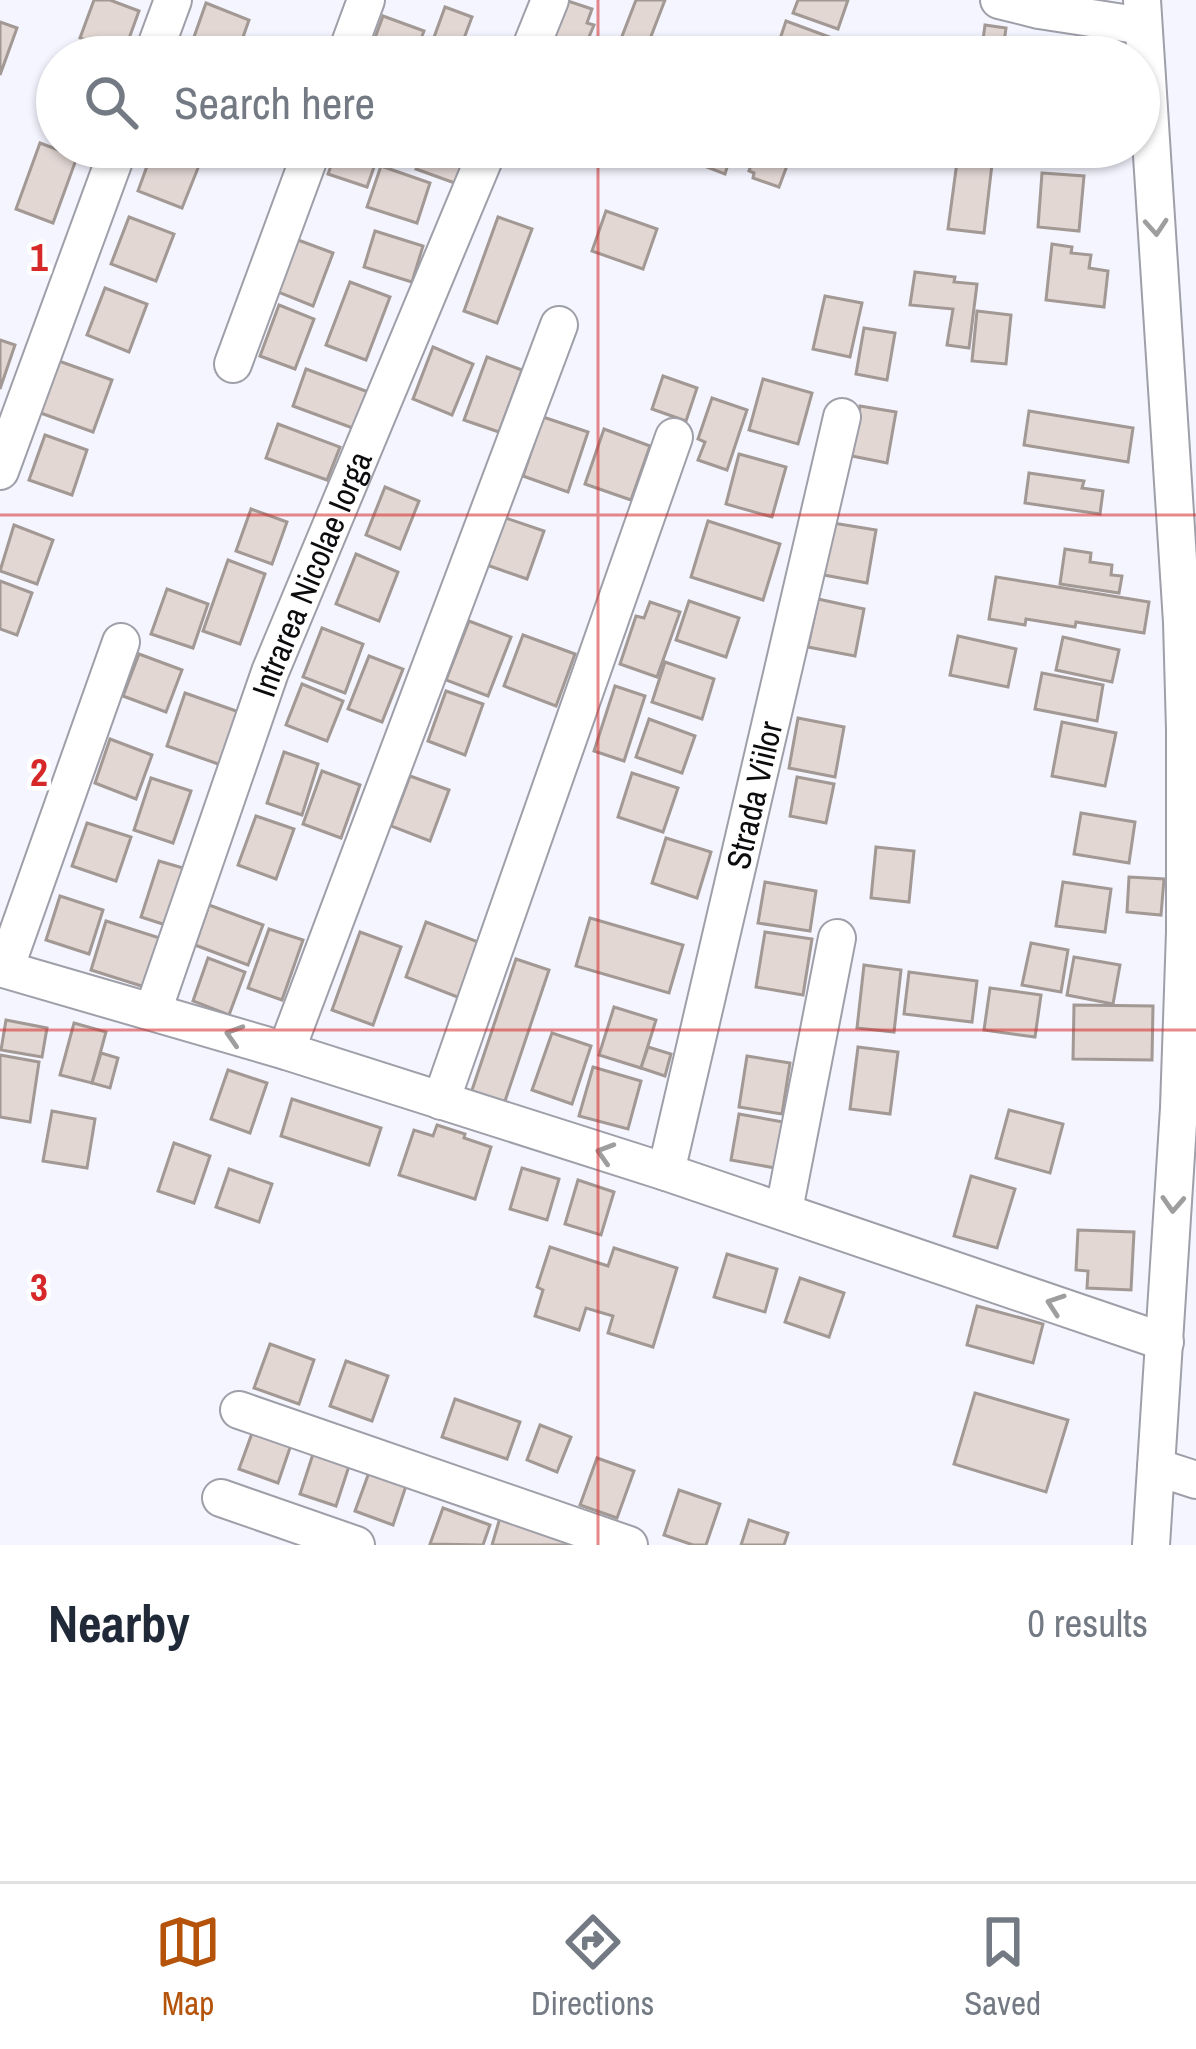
<!DOCTYPE html>
<style>
body{margin:0;font-family:"Archivo Narrow",sans-serif;background:#f2f2f3;color:#1f2937}
.list{margin:0;padding:0;list-style:none}
h2{display:flex;justify-content:space-between;align-items:center;height:156px;margin:0;padding:0 48px;font-size:51px}
h2 small{font-size:39px;font-weight:400;color:#747a83}
.icon{flex:none;width:66px;height:66px;fill:none;stroke:currentColor;stroke-width:2;stroke-linecap:round;stroke-linejoin:round}
.map{position:relative;flex:none;width:1196px;height:1545px;overflow:hidden}
.search{position:absolute;background:#fff;box-shadow:0 3px 9px #0004;left:36px;right:36px;top:36px;height:132px;display:flex;align-items:center;gap:30px;box-sizing:border-box;padding:0 42px;border-radius:66px;color:#747a83;font-size:45px}
.sheet{height:336px;background:#fff}
nav{display:flex;justify-content:space-around;align-items:center;box-sizing:border-box;height:168px;border-top:3px solid #e0e1e3;background:#fff;font-size:33px;color:#747a83}
nav a{display:grid;justify-items:center;gap:6px}
nav .on{color:#b45309}
.map>svg:first-child{display:block}
</style>
<div class="map">
<svg width="1196" height="1545" viewBox="0 0 1196 1545">
<rect width="100%" height="100%" fill="#f4f5ff"/>
<!-- building -->
<g fill="#e2d7d3" stroke="#a29894" stroke-width="3">
<path d="M94 0H110L139 11 123 55 80 38Z"/>
<path d="M565 0 592 9 587 23 594 25 589 37 605 43 600 57H571L548 49Z"/>
<path d="M636 0H665L643 57H614Z"/>
<path d="M798 0H848L838 29 793 13Z"/>
<path d="M206 3 249 20 236 57H206L189 51Z"/>
<path d="M445 7 472 17 457 57H444L429 51Z"/>
<path d="M383 16 424 31 414 57H368Z"/>
<path d="M786 21 832 38 826 57H774Z"/>
<path d="M0 22 17 28 0 75Z"/>
<path d="M985 25 1006 28 1002 57H976L979 39 983 40Z"/>
<path d="M463 42 484 50 482 57H457Z"/>
<path d="M40 143 77 157 53 223 16 209Z"/>
<path d="M154 147 200 163 182 208 138 191Z"/>
<path d="M338 147H381L367 187 328 174Z"/>
<path d="M424 147H442L473 159 463 186 416 169Z"/>
<path d="M711 147H794L779 187 753 178 754 173 749 171 755 154 740 148 738 153 732 151 725 174 704 166Z"/>
<path d="M959 147H994L984 233 948 229Z"/>
<path d="M381 166 430 183 417 223 367 207Z"/>
<path d="M1042 173 1084 176 1079 231 1038 227Z"/>
<path d="M606 211 657 229 643 269 592 251Z"/>
<path d="M129 217 174 234 156 281 111 264Z"/>
<path d="M498 217 532 229 497 323 464 311Z"/>
<path d="M375 231 423 246 412 282 364 267Z"/>
<path d="M298 240 333 253 313 306 278 292Z"/>
<path d="M1052 244 1072 247 1071 253 1091 255 1089 268 1108 271 1104 307 1046 300Z"/>
<path d="M915 272 955 277 954 282 977 284 969 348 947 345 953 309 910 305Z"/>
<path d="M350 282 390 297 366 360 326 345Z"/>
<path d="M105 288 147 304 129 352 87 335Z"/>
<path d="M825 296 862 303 850 357 813 349Z"/>
<path d="M279 305 314 319 295 369 260 356Z"/>
<path d="M977 311 1011 315 1006 364 972 361Z"/>
<path d="M864 328 895 333 887 380 856 374Z"/>
<path d="M0 340 15 345 0 389Z"/>
<path d="M433 347 473 364 452 415 413 399Z"/>
<path d="M487 357 522 370 499 432 464 420Z"/>
<path d="M56 360 112 380 93 432 38 412Z"/>
<path d="M306 369 371 393 358 430 293 406Z"/>
<path d="M663 376 697 388 686 421 652 409Z"/>
<path d="M763 379 812 393 798 444 749 430Z"/>
<path d="M712 398 747 410 727 470 698 460 705 442 698 439Z"/>
<path d="M860 406 896 412 887 463 852 456Z"/>
<path d="M1029 411 1133 428 1128 462 1024 445Z"/>
<path d="M543 417 588 432 568 492 523 476Z"/>
<path d="M278 424 340 447 327 480 266 458Z"/>
<path d="M604 429 650 446 631 500 585 484Z"/>
<path d="M45 435 87 450 72 495 29 480Z"/>
<path d="M739 454 786 467 772 517 726 504Z"/>
<path d="M1029 473 1084 481 1082 488 1103 491 1100 514 1025 503Z"/>
<path d="M385 487 419 501 400 549 366 535Z"/>
<path d="M251 509 287 522 272 564 236 551Z"/>
<path d="M500 516 544 531 527 579 484 564Z"/>
<path d="M708 521 780 544 763 600 691 577Z"/>
<path d="M833 523 876 530 867 583 824 575Z"/>
<path d="M14 525 53 540 37 584 0 571Z"/>
<path d="M1065 549 1091 553 1090 562 1112 565 1111 575 1122 576 1119 593 1060 584Z"/>
<path d="M356 554 398 572 379 621 336 604Z"/>
<path d="M228 560 265 574 240 644 203 631Z"/>
<path d="M996 577 1149 602 1144 633 1076 622 1075 627 1026 619 1025 625 989 619Z"/>
<path d="M0 581 32 593 17 635 0 629Z"/>
<path d="M167 589 208 604 193 648 151 634Z"/>
<path d="M818 599 864 609 855 656 808 647Z"/>
<path d="M689 601 739 618 726 657 676 640Z"/>
<path d="M650 602 680 612 657 677 620 664 636 616 644 618Z"/>
<path d="M469 621 511 637 488 696 446 680Z"/>
<path d="M322 628 363 644 345 693 303 677Z"/>
<path d="M523 635 575 654 556 706 504 686Z"/>
<path d="M958 636 1016 649 1008 687 950 675Z"/>
<path d="M1063 637 1119 650 1112 682 1056 670Z"/>
<path d="M139 654 182 670 166 712 123 696Z"/>
<path d="M369 656 403 669 382 722 348 709Z"/>
<path d="M665 662 714 679 702 719 652 702Z"/>
<path d="M1042 673 1103 685 1097 721 1035 709Z"/>
<path d="M302 684 343 701 327 741 286 725Z"/>
<path d="M615 686 645 696 624 761 594 751Z"/>
<path d="M446 691 483 704 465 755 428 741Z"/>
<path d="M185 693 239 712 221 765 167 746Z"/>
<path d="M798 718 844 727 835 777 789 768Z"/>
<path d="M649 719 695 736 682 773 636 757Z"/>
<path d="M1062 722 1116 733 1105 786 1052 776Z"/>
<path d="M110 739 152 755 136 799 95 783Z"/>
<path d="M284 752 318 764 302 815 267 803Z"/>
<path d="M322 771 360 785 341 838 303 824Z"/>
<path d="M632 773 678 788 663 832 618 817Z"/>
<path d="M410 776 449 790 430 841 391 826Z"/>
<path d="M797 777 834 784 826 823 790 816Z"/>
<path d="M151 778 191 791 173 843 134 830Z"/>
<path d="M1081 813 1135 822 1129 863 1074 854Z"/>
<path d="M256 816 294 829 276 879 238 865Z"/>
<path d="M87 823 131 837 116 881 72 866Z"/>
<path d="M666 838 711 852 697 898 652 883Z"/>
<path d="M876 847 914 851 909 902 871 898Z"/>
<path d="M159 861 190 870 172 927 141 917Z"/>
<path d="M1129 877 1164 879 1161 915 1127 912Z"/>
<path d="M765 882 816 891 810 931 758 923Z"/>
<path d="M1063 882 1111 889 1105 932 1056 926Z"/>
<path d="M60 896 103 910 89 954 46 940Z"/>
<path d="M209 905 263 925 248 965 195 945Z"/>
<path d="M590 918 683 945 669 993 576 966Z"/>
<path d="M106 921 166 940 151 989 91 970Z"/>
<path d="M426 922 481 943 460 998 406 977Z"/>
<path d="M269 929 303 940 282 1000 248 988Z"/>
<path d="M360 932 401 947 373 1025 332 1010Z"/>
<path d="M765 932 812 939 803 995 756 987Z"/>
<path d="M1031 943 1068 950 1061 992 1022 985Z"/>
<path d="M1074 957 1120 965 1113 1004 1067 995Z"/>
<path d="M208 958 245 972 229 1015 193 1001Z"/>
<path d="M516 959 549 970 504 1104 471 1093Z"/>
<path d="M864 965 901 970 894 1032 857 1028Z"/>
<path d="M909 972 977 981 972 1022 904 1014Z"/>
<path d="M990 988 1041 995 1035 1037 984 1030Z"/>
<path d="M1074 1005 1153 1006 1152 1060 1073 1059Z"/>
<path d="M614 1007 656 1020 641 1068 599 1055Z"/>
<path d="M6 1020 47 1028 42 1057 1 1050Z"/>
<path d="M74 1023 106 1032 92 1083 60 1075Z"/>
<path d="M552 1033 591 1046 572 1104 532 1090Z"/>
<path d="M648 1047 671 1054 665 1076 641 1068Z"/>
<path d="M858 1047 898 1052 890 1114 850 1109Z"/>
<path d="M101 1053 118 1058 110 1088 92 1083Z"/>
<path d="M0 1055 39 1062 30 1122 0 1117Z"/>
<path d="M747 1056 790 1063 782 1114 739 1107Z"/>
<path d="M593 1067 641 1081 628 1129 579 1116Z"/>
<path d="M228 1070 267 1083 250 1133 211 1119Z"/>
<path d="M292 1099 381 1128 369 1165 281 1136Z"/>
<path d="M1009 1110 1063 1124 1050 1173 996 1158Z"/>
<path d="M52 1111 95 1119 87 1168 43 1161Z"/>
<path d="M739 1114 783 1122 775 1168 731 1160Z"/>
<path d="M437 1125 465 1134 464 1138 491 1147 475 1199 399 1175 414 1130 433 1136Z"/>
<path d="M174 1143 210 1156 194 1203 158 1191Z"/>
<path d="M522 1168 559 1179 547 1220 510 1209Z"/>
<path d="M229 1169 272 1184 259 1222 216 1207Z"/>
<path d="M971 1176 1015 1189 997 1248 954 1236Z"/>
<path d="M578 1180 614 1192 601 1235 565 1224Z"/>
<path d="M1078 1230 1134 1232 1131 1290 1087 1288 1088 1271 1076 1270Z"/>
<path d="M550 1247 608 1266 614 1248 677 1268 653 1347 608 1333 613 1316 586 1308 579 1330 535 1316 543 1290 537 1287Z"/>
<path d="M727 1254 777 1269 765 1312 714 1297Z"/>
<path d="M800 1278 844 1293 829 1337 785 1322Z"/>
<path d="M977 1306 1043 1324 1033 1363 967 1345Z"/>
<path d="M270 1344 314 1360 299 1404 254 1388Z"/>
<path d="M346 1361 388 1376 372 1421 330 1406Z"/>
<path d="M975 1393 1068 1420 1046 1492 954 1464Z"/>
<path d="M455 1399 520 1422 507 1459 442 1437Z"/>
<path d="M255 1425 293 1439 278 1483 239 1469Z"/>
<path d="M540 1425 571 1437 557 1472 527 1460Z"/>
<path d="M315 1448 351 1460 336 1506 300 1494Z"/>
<path d="M597 1458 634 1471 617 1518 580 1505Z"/>
<path d="M371 1467 408 1480 393 1525 355 1511Z"/>
<path d="M679 1490 720 1504 706 1545H693L664 1535Z"/>
<path d="M443 1508 490 1525 483 1545 430 1544Z"/>
<path d="M502 1511 579 1545H492Z"/>
<path d="M749 1520 788 1533 784 1545H741Z"/>
</g>
<g fill="none" stroke-linecap="round" stroke-linejoin="round">
<!-- minor casing -->
<g stroke="#9e9fa8" stroke-width="40">
<g id="minor">
<path d="M999 0 1039 10 1143 26"/>
<path d="M1142 0 1182 622 1185 730V932L1179 1108 1151 1545"/>
<path d="M152 57 173 0"/>
<path d="M345 57 366 0"/>
<path d="M527 57 550 0"/>
<path d="M233 364 313 147"/>
<path d="M0 471 119 147"/>
<path d="M0 968 286 1051 666 1172 1165 1342"/>
<path d="M5 969 121 642"/>
<path id="s1" d="M153 1011 270 672 489 147"/>
<path d="M286 1051 559 325"/>
<path d="M441 1101 674 437"/>
<path id="s2" d="M666 1172 842 417"/>
<path d="M784 1210 837 938"/>
<path d="M239 1410 629 1545"/>
<path d="M1156 1467 1196 1480"/>
<path d="M221 1498 356 1545"/>
</g>
</g>
<!-- minor -->
<use href="#minor" stroke="#fff" stroke-width="36"/>
</g>
<!-- one-way arrows -->
<defs><path id="oneway-chevron" d="M-2-3.5L2.5 0L-2 3.5" fill="none" stroke-width="1.6" stroke-linecap="round" stroke-linejoin="round" transform="scale(3)"/></defs>
<g stroke="#9e9e9f">
<use href="#oneway-chevron" transform="translate(1156 227) rotate(86)"/>
<use href="#oneway-chevron" transform="translate(234 1035) rotate(-163)"/>
<use href="#oneway-chevron" transform="translate(605 1153) rotate(-163)"/>
<use href="#oneway-chevron" transform="translate(1173 1204) rotate(93)"/>
<use href="#oneway-chevron" transform="translate(1055 1304) rotate(-161)"/>
</g>
<!-- grid -->
<path fill="none" stroke="#d62828" stroke-width="3" stroke-opacity="0.55" d="M598 0V57M598 147V1545M0 515H1196M0 1030H1196"/>
<g text-anchor="middle" stroke-width="9" stroke-linejoin="round" paint-order="stroke">
<!-- street labels -->
<g font-size="33" fill="#0c0c0f" stroke="#fff">
<text dy="12" stroke="none"><textPath href="#s1" startOffset="465">Intrarea Nicolae Iorga</textPath></text>
<text dy="12" stroke="none"><textPath href="#s2" startOffset="387">Strada Viilor</textPath></text>
</g>
</g>
<g font-size="39" text-anchor="middle" font-weight="bold" fill="#d62828" stroke="#fff" stroke-width="9" stroke-linejoin="round" paint-order="stroke">
<text x="39" y="271">1</text>
<text x="39" y="786">2</text>
<text x="39" y="1301">3</text>
</g>
</svg>
<div class="search"><svg class="icon" aria-label="search" viewBox="0 0 24 24"><circle cx="10" cy="10" r="6"/><path d="M15 15l6 6"/></svg>Search here</div>
</div>
<section class="sheet">
<h2>Nearby<small>0 results</small></h2>
<ul class="list">
</ul>
</section>
<nav>
<a class="on"><svg class="icon" aria-label="map" viewBox="0 0 24 24"><path d="M3 6l6-2 6 2 6-2v14l-6 2-6-2-6 2zM9 4v14M15 6v14"/></svg>Map</a>
<a><svg class="icon" aria-label="directions" viewBox="0 0 24 24"><path d="M12 3l9 9-9 9-9-9zM9 14v-3h6M13 9l2 2-2 2"/></svg>Directions</a>
<a><svg class="icon" aria-label="saved" viewBox="0 0 24 24"><path d="M7 4h10v16l-5-4-5 4z"/></svg>Saved</a>
</nav>
